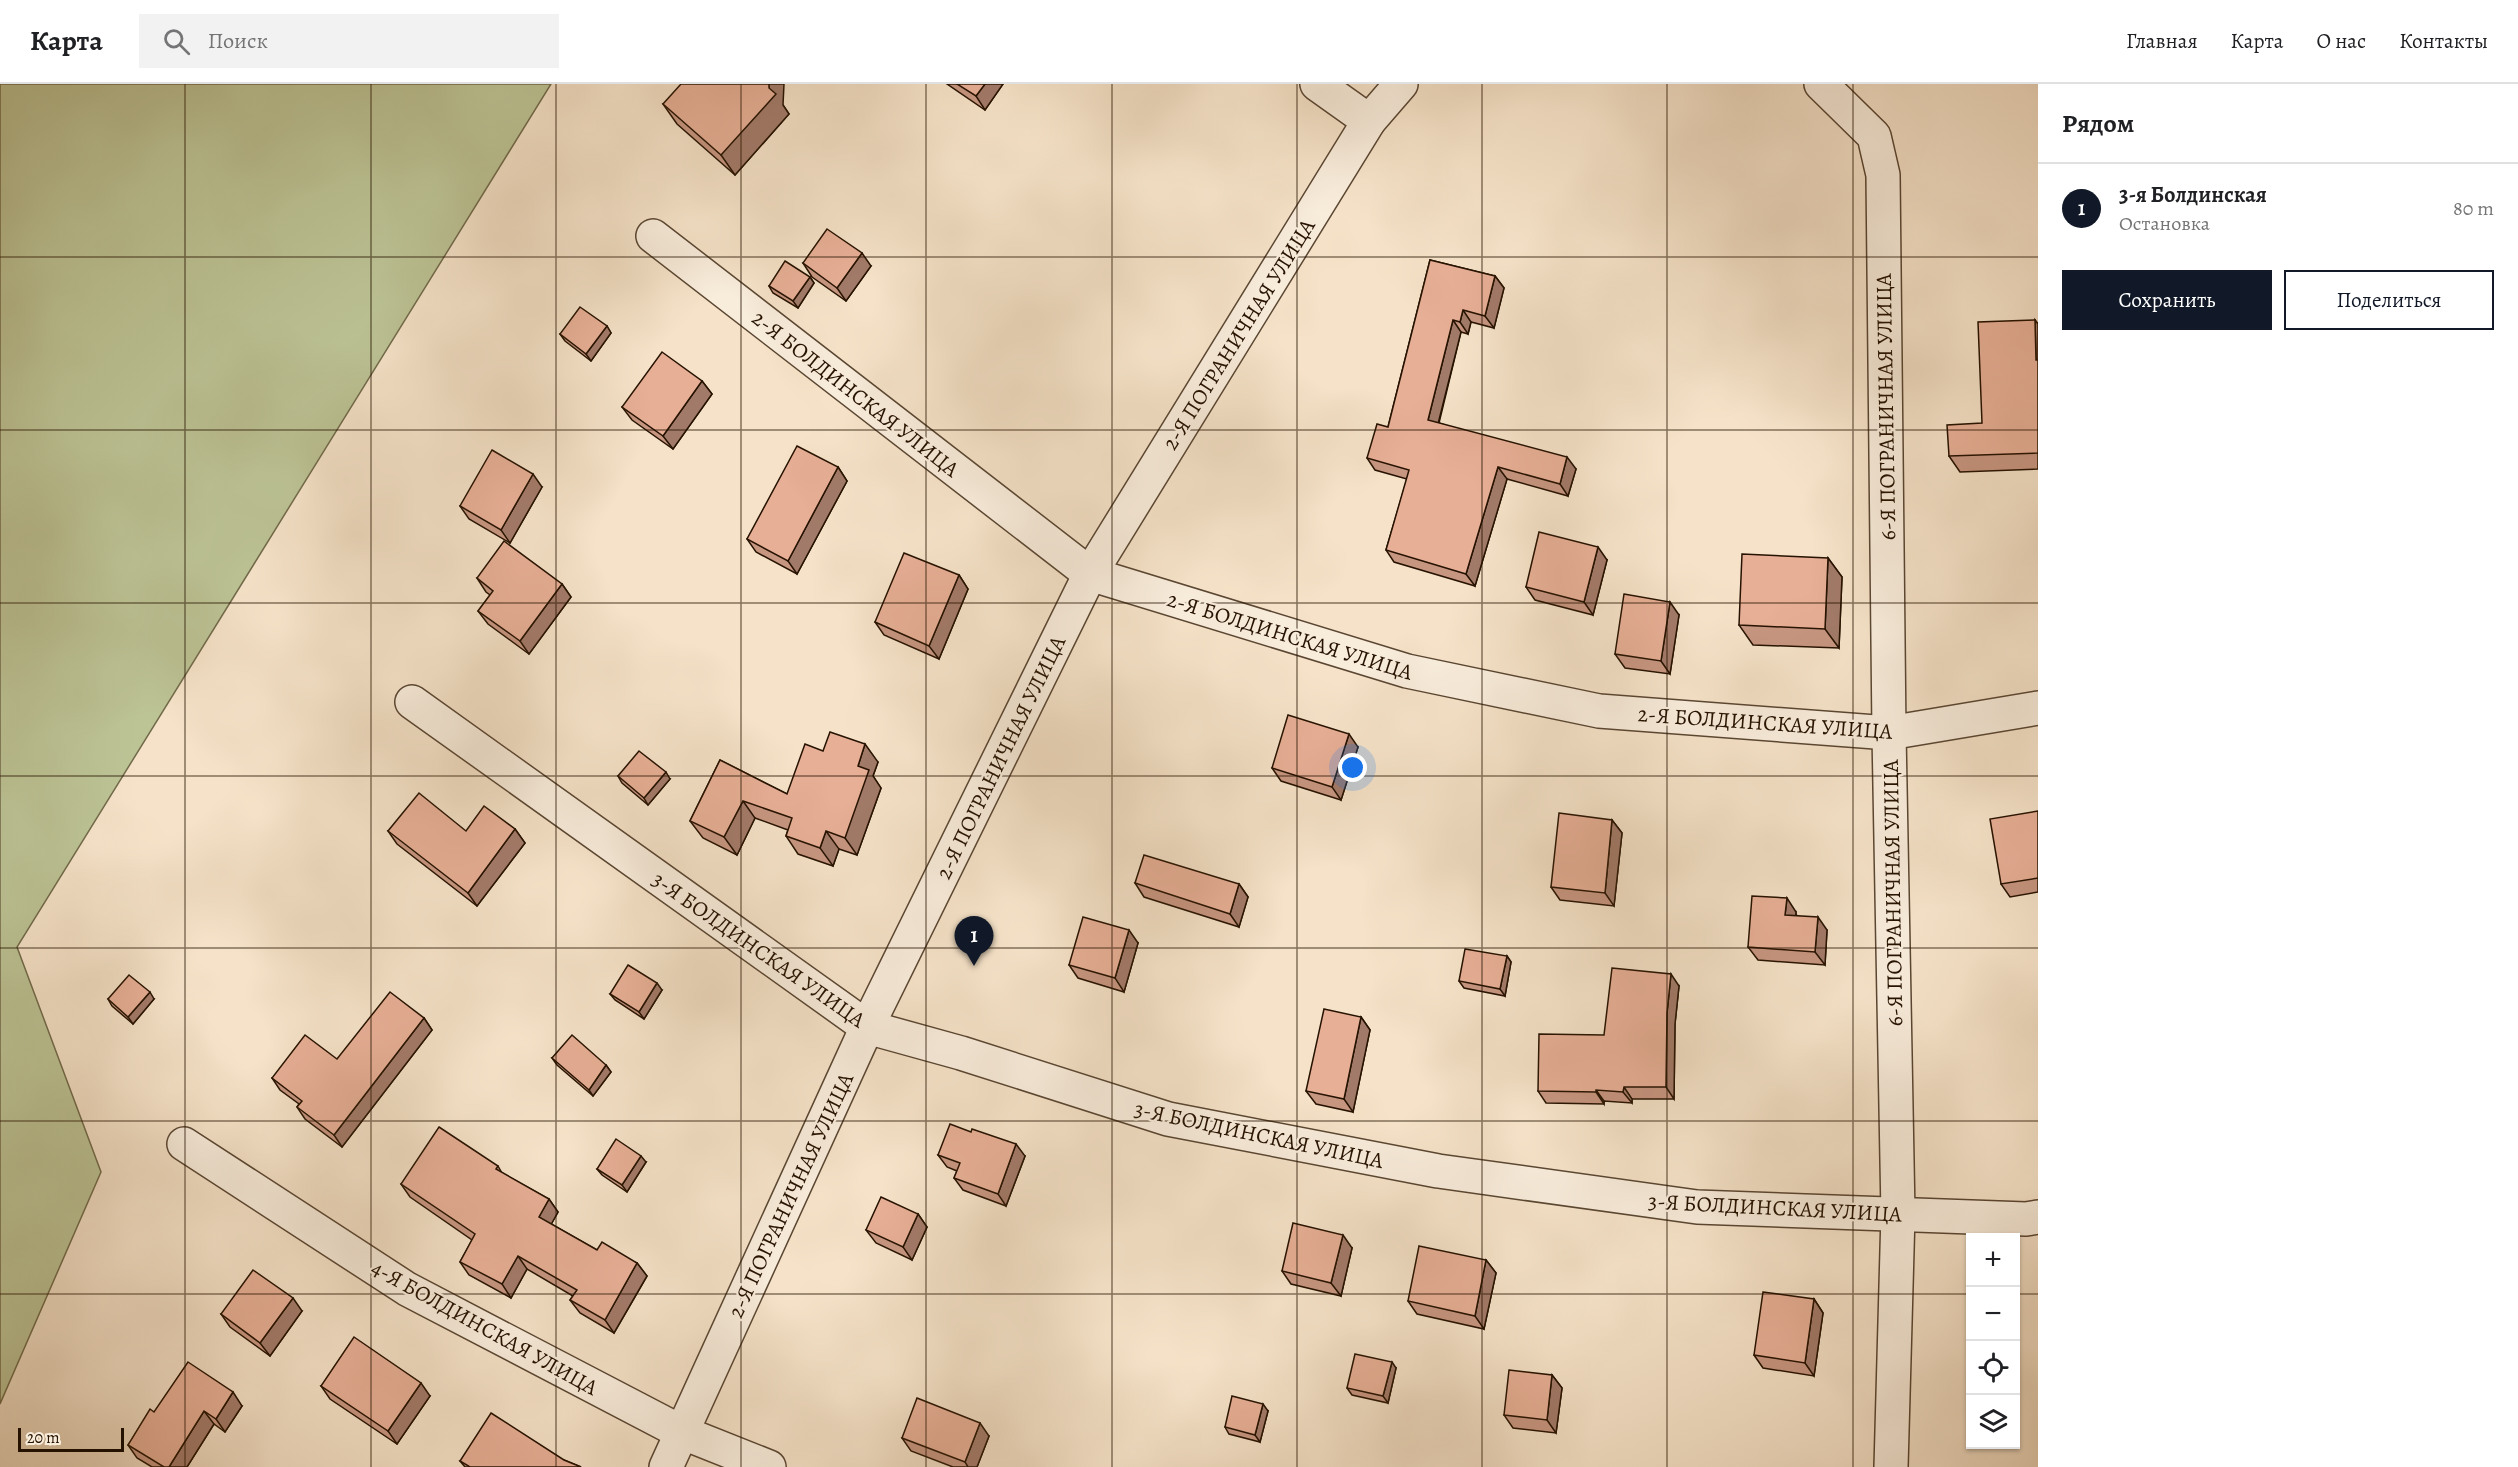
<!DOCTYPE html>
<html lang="ru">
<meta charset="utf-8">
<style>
body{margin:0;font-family:Alegreya,serif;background:#f2f2f2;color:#202124}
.controls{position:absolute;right:18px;bottom:18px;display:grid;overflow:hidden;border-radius:0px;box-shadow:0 2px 4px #0004}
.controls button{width:54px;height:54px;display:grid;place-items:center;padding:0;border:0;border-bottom:2px solid #e0e0e0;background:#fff;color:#202124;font:30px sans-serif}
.scale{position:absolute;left:18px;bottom:15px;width:106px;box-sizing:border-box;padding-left:6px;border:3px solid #261200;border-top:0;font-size:16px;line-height:21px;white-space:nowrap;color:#261200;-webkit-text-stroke:4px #f8ecdb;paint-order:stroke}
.you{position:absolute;left:1353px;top:684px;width:21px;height:21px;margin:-15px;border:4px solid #fff;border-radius:50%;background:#1a73e8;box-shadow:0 0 0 9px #1a73e833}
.badge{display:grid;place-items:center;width:39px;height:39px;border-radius:50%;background:#111827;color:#fff;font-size:20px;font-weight:700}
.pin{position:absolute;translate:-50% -50px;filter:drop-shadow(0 2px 3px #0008)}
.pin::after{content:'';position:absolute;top:32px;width:21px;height:18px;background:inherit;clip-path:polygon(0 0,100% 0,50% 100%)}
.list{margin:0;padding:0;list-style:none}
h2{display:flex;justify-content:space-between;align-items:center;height:78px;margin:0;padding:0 24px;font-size:26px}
h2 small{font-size:20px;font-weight:400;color:#757577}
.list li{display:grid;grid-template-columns:39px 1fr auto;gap:18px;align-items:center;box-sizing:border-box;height:90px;padding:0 24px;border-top:2px solid #e0e0e0}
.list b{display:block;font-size:22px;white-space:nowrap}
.list p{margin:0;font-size:20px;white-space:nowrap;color:#757577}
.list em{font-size:20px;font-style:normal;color:#757577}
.actions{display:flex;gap:12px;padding:18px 24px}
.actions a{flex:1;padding:14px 0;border:2px solid #111827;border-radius:0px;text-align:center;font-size:21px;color:#111827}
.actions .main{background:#111827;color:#fff}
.icon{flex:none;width:33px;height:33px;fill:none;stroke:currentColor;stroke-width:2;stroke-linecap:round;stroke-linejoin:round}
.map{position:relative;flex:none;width:2038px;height:1383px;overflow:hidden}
header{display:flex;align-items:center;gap:36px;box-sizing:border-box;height:84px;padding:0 30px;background:#fff;border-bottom:2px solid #e0e0e0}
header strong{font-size:28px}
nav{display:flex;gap:33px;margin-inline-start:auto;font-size:21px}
.search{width:420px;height:54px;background:#f2f2f2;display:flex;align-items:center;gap:15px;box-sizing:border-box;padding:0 21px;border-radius:0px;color:#757577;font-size:22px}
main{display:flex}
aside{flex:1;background:#fff}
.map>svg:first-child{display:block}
</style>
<header>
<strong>Карта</strong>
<div class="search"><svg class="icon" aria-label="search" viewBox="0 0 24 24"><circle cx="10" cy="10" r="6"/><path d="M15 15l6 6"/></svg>Поиск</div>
<nav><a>Главная</a><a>Карта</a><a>О нас</a><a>Контакты</a></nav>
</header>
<main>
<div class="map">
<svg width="2038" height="1383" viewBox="0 0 2038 1383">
<rect width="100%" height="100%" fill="#f5e2c8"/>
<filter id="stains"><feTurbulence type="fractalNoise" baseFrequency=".00333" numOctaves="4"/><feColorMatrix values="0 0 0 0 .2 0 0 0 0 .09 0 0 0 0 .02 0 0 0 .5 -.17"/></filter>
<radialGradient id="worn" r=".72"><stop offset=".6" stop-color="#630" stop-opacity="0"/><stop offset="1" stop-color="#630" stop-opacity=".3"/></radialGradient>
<!-- green -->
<path fill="#bcc395" stroke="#716a4a" stroke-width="1.5" d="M0 0H551L17 863 101 1088 0 1320Z"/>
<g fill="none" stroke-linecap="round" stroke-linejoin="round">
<!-- minor casing -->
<g stroke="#5a4632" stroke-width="36">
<g id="minor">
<path d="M1317 0 1369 37"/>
<path d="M1821 0 1874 52 1883 91 1889 649 1898 1130 1891 1383"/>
<path d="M653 152 1090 490 1407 587 1599 627 1889 649 2038 624"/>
<path d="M412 618 867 943 961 969 1168 1035 1438 1087 1697 1123 2026 1135 2038 1133"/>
<path d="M184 1060 407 1205 681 1348 769 1383"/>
<path d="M666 1383 867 943 1090 490 1369 37 1401 0"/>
</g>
</g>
<!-- minor -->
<use href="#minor" stroke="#f8ecdb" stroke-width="33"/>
</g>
<!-- wall -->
<g fill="#c79681" stroke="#261200" stroke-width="1.5">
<path d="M947 0H1003L985 26Z"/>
<path d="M663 20 783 21 789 30 735 91 677 40Z"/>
<path d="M1430 176 1495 192 1504 204 1494 244 1471 238 1468 250 1461 248 1439 339 1576 385 1568 412 1507 395 1475 502 1394 478 1386 466 1407 395 1375 386 1367 374 1388 343Z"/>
<path d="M803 179 871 182 846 217 812 193Z"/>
<path d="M810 193 814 199 798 224 773 209 769 202Z"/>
<path d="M2035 236 2038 240V385L1960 388 1949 372 1982 339Z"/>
<path d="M607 242 611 249 591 277 565 257 560 250Z"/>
<path d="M702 297 712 310 673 365 632 336 622 323Z"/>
<path d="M838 383 847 397 797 490 756 468 747 455Z"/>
<path d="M542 403 510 459 469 435 460 422Z"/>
<path d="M1828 474 1842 493 1839 564 1753 561 1739 541Z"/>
<path d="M1607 476 1593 531 1535 516 1526 503Z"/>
<path d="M959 491 968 505 939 575 884 551 875 538Z"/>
<path d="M477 494 562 500 571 513 529 570 488 540 478 527 490 511 486 508Z"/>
<path d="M1679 531 1670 590 1625 584 1615 570Z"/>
<path d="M1358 663 1341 716 1281 697 1272 684Z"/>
<path d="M823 667 878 678 873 692 881 704 857 771 839 765 833 782 798 770 786 752 788 746 755 734 737 771 703 754 690 737 720 676 787 710Z"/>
<path d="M618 692 670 695 648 721 622 699Z"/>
<path d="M2038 727V808L2010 813 2001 800Z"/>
<path d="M1612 736 1622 749 1614 822 1560 816 1551 803Z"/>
<path d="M515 745 525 759 477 822 397 760 388 747H466Z"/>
<path d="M1135 799 1239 800 1248 813 1239 843 1144 813Z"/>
<path d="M1796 828V831L1827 846 1825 881 1758 876 1748 863Z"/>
<path d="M1138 859 1124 908 1078 894 1069 881Z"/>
<path d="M1507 872 1511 878 1505 912 1464 904 1459 897Z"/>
<path d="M1679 902 1675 940 1674 1015H1632V1019L1604 1017V1020L1546 1019 1538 1007 1604 951Z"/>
<path d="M662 906 644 935 615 916 610 910Z"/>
<path d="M108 915H154L133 940 112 922Z"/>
<path d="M1361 933 1370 946 1353 1028 1316 1020 1306 1007Z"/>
<path d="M424 934 432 946 342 1063 305 1035 297 1023 299 1020 280 1006 272 994 337 975Z"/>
<path d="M552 974 606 981 611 988 593 1012 557 981Z"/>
<path d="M938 1071 1025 1072 1006 1122 963 1106 954 1094 957 1087 947 1083Z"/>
<path d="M646 1078 627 1108 602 1091 597 1085Z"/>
<path d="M498 1082 502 1089 549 1115 558 1128 551 1140 597 1166 637 1179 647 1192 614 1249 580 1229 570 1216 573 1212 527 1185 511 1214 469 1191 460 1178 472 1156 410 1113 401 1100Z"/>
<path d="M918 1130 927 1143 912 1176 876 1159 866 1146Z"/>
<path d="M1352 1164 1341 1212 1291 1200 1282 1187Z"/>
<path d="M1486 1176 1496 1189 1484 1245 1417 1230 1408 1217Z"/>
<path d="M1814 1215 1823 1229 1814 1292 1763 1284 1754 1271Z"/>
<path d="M302 1227 270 1272 230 1243 221 1230Z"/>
<path d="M1396 1284 1388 1319 1352 1311 1347 1304Z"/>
<path d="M1552 1291 1562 1304 1556 1349 1513 1344 1504 1331Z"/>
<path d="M321 1302 430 1312 397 1360 330 1315Z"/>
<path d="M242 1322 225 1348 214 1340 187 1383H152L137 1374 128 1361 154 1328Z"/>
<path d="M1268 1327 1260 1358 1229 1350 1225 1343Z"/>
<path d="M989 1352 977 1383H953L911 1367 902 1354Z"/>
<path d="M564 1376 581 1383H465L460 1377Z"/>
</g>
<!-- shaded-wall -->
<g fill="#a27a69" stroke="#261200" stroke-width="1.5">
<path d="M769 0H784L783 21 789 30 735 91 721 71 769 4Z"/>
<path d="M985 0H1003L985 26 976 12Z"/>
<path d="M862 169 871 182 846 217 837 204Z"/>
<path d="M1495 192 1504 204 1494 244 1485 232Z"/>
<path d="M810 193 814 199 798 224 793 217Z"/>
<path d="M1463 226 1471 238 1468 250 1460 238Z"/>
<path d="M1453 236 1461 248 1436 348 1428 336Z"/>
<path d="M2035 236 2038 240V278L2036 276Z"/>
<path d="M607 242 611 249 591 277 586 270Z"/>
<path d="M702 297 712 310 673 365 663 352Z"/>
<path d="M1567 373 1576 385 1568 412 1560 400Z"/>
<path d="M838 383 847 397 797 490 788 477Z"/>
<path d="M1498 383 1507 395 1475 502 1466 490Z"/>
<path d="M533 390 542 403 510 459 501 446Z"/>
<path d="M1598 463 1607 476 1593 531 1584 518Z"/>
<path d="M1828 474 1842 493 1839 564 1825 545Z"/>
<path d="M959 491 968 505 939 575 929 562Z"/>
<path d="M562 500 571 513 529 570 520 557Z"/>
<path d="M1670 518 1679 531 1670 590 1661 577Z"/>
<path d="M1349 650 1358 663 1341 716 1332 703Z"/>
<path d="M865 660 878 678 873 692 881 704 857 771 845 754 858 682Z"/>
<path d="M666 688 670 695 648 721 644 714Z"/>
<path d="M743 717 755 734 737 771 724 753Z"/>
<path d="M1612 736 1622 749 1614 822 1605 809Z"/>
<path d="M515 745 525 759 477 822 468 809Z"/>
<path d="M826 747 839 765 833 782 820 764Z"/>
<path d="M1239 800 1248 813 1239 843 1230 830Z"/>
<path d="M1787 814 1796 828 1795 844 1785 831Z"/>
<path d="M1818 833 1827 846 1825 881 1815 868Z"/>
<path d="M1129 846 1138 859 1124 908 1115 894Z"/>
<path d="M1507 872 1511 878 1505 912 1500 905Z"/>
<path d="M1671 890 1679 902 1675 940 1674 1015 1666 1003 1667 929Z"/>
<path d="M657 899 662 906 644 935 639 928Z"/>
<path d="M150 908 154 915 133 940 128 933Z"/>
<path d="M1361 933 1370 946 1353 1028 1344 1015Z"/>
<path d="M424 934 432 946 342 1063 334 1051Z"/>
<path d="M606 981 611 988 593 1012 589 1006Z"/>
<path d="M1624 1003 1632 1015V1019L1623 1008Z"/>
<path d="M1596 1006 1604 1017V1020L1596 1008Z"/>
<path d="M1016 1060 1025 1072 1006 1122 998 1110Z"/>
<path d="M641 1072 646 1078 627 1108 622 1101Z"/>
<path d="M549 1115 558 1128 548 1146 539 1133Z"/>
<path d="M918 1130 927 1143 912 1176 903 1163Z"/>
<path d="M1343 1151 1352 1164 1341 1212 1331 1199Z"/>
<path d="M518 1172 527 1185 511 1214 502 1200Z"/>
<path d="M1486 1176 1496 1189 1484 1245 1475 1232Z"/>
<path d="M637 1179 647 1192 614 1249 605 1236Z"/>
<path d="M293 1214 302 1227 270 1272 260 1259Z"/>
<path d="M1814 1215 1823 1229 1814 1292 1805 1279Z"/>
<path d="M1392 1278 1396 1284 1388 1319 1383 1312Z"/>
<path d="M1552 1291 1562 1304 1556 1349 1547 1336Z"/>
<path d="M421 1299 430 1312 397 1360 388 1347Z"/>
<path d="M233 1308 242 1322 225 1348 216 1335Z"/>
<path d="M1263 1320 1268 1327 1260 1358 1255 1351Z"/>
<path d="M204 1327 214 1340 187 1383H169Z"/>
<path d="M980 1339 989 1352 977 1383H968L965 1378Z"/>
</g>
<!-- building -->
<g fill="#e7af96" stroke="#261200" stroke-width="1.5">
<path d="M681 0H769V4L776 10 721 71 663 20Z"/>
<path d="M957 0H985L976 12Z"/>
<path d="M827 145 862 169 837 204 803 179Z"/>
<path d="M1430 176 1495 192 1485 232 1463 226 1460 238 1453 236 1428 336 1567 373 1560 400 1498 383 1466 490 1386 466 1409 386 1367 374 1377 340 1388 343Z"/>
<path d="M785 177 810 193 793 217 769 202Z"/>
<path d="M580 223 607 242 586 270 560 250Z"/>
<path d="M2035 236 2036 276H2038V369L1949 372 1947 341 1982 339 1978 238Z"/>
<path d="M662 268 702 297 663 352 622 323Z"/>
<path d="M797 362 838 383 788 477 747 455Z"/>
<path d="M492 366 533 390 501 446 460 422Z"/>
<path d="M1539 448 1598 463 1584 518 1526 503Z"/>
<path d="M504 457 562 500 520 557 478 527 493 507 477 494Z"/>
<path d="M904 469 959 491 929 562 875 538Z"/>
<path d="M1742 470 1828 474 1825 545 1739 541Z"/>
<path d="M1624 510 1670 518 1661 577 1615 570Z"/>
<path d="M1288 631 1349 650 1332 703 1272 684Z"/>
<path d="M830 648 865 660 858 682 869 686 845 754 826 747 820 764 786 752 792 734 743 717 724 753 690 737 720 676 787 710 805 660 823 667Z"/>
<path d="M639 667 666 688 644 714 618 692Z"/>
<path d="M419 709 466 747 484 722 515 745 468 809 388 747Z"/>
<path d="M2038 727V794L2001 800 1990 735Z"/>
<path d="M1559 729 1612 736 1605 809 1551 803Z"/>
<path d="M1144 771 1239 800 1230 830 1135 799Z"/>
<path d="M1752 812 1787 814 1785 831 1818 833 1815 868 1748 863Z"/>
<path d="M1083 833 1129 846 1115 894 1069 881Z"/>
<path d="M1465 865 1507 872 1500 905 1459 897Z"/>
<path d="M628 881 657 899 639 928 610 910Z"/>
<path d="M1612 884 1671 890 1667 929 1666 1003H1624L1623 1008 1596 1006V1008L1538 1007 1539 950 1604 951Z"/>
<path d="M129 891 150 908 128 933 108 915Z"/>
<path d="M390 908 424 934 334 1051 297 1023 302 1017 272 994 305 951 337 975Z"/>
<path d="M1324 925 1361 933 1344 1015 1306 1007Z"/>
<path d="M572 951 606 981 589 1006 552 974Z"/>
<path d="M950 1040 971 1048 972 1045 1016 1060 998 1110 954 1094 960 1079 938 1071Z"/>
<path d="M439 1043 498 1082 496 1085 549 1115 539 1133 597 1166 602 1158 637 1179 605 1236 570 1216 577 1206 518 1172 502 1200 460 1178 475 1150 401 1100Z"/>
<path d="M616 1055 641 1072 622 1101 597 1085Z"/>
<path d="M881 1113 918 1130 903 1163 866 1146Z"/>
<path d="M1293 1139 1343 1151 1331 1199 1282 1187Z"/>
<path d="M1419 1162 1486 1176 1475 1232 1408 1217Z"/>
<path d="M253 1186 293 1214 260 1259 221 1230Z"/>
<path d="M1763 1208 1814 1215 1805 1279 1754 1271Z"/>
<path d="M354 1253 421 1299 388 1347 321 1302Z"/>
<path d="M1355 1270 1392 1278 1383 1312 1347 1304Z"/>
<path d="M188 1278 233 1308 216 1335 204 1327 169 1383H164L128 1361 150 1325 154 1328Z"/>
<path d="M1509 1286 1552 1291 1547 1336 1504 1331Z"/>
<path d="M1232 1312 1263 1320 1255 1351 1225 1343Z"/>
<path d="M917 1314 980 1339 965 1378 902 1354Z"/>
<path d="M491 1329 564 1376 581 1383H470L460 1377Z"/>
</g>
<!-- grid -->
<path fill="none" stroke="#261200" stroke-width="1.5" stroke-opacity="0.55" d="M185 0V1383M371 0V1383M556 0V1383M741 0V1383M926 0V1383M1112 0V1383M1297 0V1383M1482 0V1383M1667 0V1383M1853 0V1383M0 173H2038M0 346H2038M0 519H2038M0 692H2038M0 864H2038M0 1037H2038M0 1210H1970M2016 1210H2038"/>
<g text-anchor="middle" stroke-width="4.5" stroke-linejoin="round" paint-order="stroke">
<!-- street labels -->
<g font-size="22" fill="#261200" stroke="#f8ecdb">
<text transform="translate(1238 250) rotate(-58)" y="8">2-Я ПОГРАНИЧНАЯ УЛИЦА</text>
<text transform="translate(856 309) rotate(38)" y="8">2-Я БОЛДИНСКАЯ УЛИЦА</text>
<text transform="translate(1885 323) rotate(-91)" y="8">6-Я ПОГРАНИЧНАЯ УЛИЦА</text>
<text transform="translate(1290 551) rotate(17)" y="8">2-Я БОЛДИНСКАЯ УЛИЦА</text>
<text transform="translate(1765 638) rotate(4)" y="8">2-Я БОЛДИНСКАЯ УЛИЦА</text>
<text transform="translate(1000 673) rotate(-64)" y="8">2-Я ПОГРАНИЧНАЯ УЛИЦА</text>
<text transform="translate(1892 809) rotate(-91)" y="8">6-Я ПОГРАНИЧНАЯ УЛИЦА</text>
<text transform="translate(759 865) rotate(35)" y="8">3-Я БОЛДИНСКАЯ УЛИЦА</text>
<text transform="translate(1259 1050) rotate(12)" y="8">3-Я БОЛДИНСКАЯ УЛИЦА</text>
<text transform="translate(790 1111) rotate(-65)" y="8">2-Я ПОГРАНИЧНАЯ УЛИЦА</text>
<text transform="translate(1775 1123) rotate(3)" y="8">3-Я БОЛДИНСКАЯ УЛИЦА</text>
<text transform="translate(485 1243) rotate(29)" y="8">4-Я БОЛДИНСКАЯ УЛИЦА</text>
</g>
</g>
<rect width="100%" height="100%" filter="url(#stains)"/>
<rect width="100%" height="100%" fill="url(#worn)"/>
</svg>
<div class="controls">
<button>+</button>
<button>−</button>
<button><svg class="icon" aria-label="locate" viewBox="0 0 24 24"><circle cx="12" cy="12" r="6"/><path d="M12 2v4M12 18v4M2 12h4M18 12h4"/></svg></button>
<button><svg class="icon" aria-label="layers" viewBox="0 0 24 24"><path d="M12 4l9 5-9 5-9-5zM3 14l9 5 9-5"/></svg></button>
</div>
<div class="scale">20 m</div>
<div class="you"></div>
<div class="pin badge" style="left:974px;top:882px">1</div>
</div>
<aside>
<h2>Рядом<small></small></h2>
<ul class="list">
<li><span class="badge">1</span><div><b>3-я Болдинская</b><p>Остановка</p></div><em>80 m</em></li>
</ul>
<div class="actions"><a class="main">Сохранить</a><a>Поделиться</a></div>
</aside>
</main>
